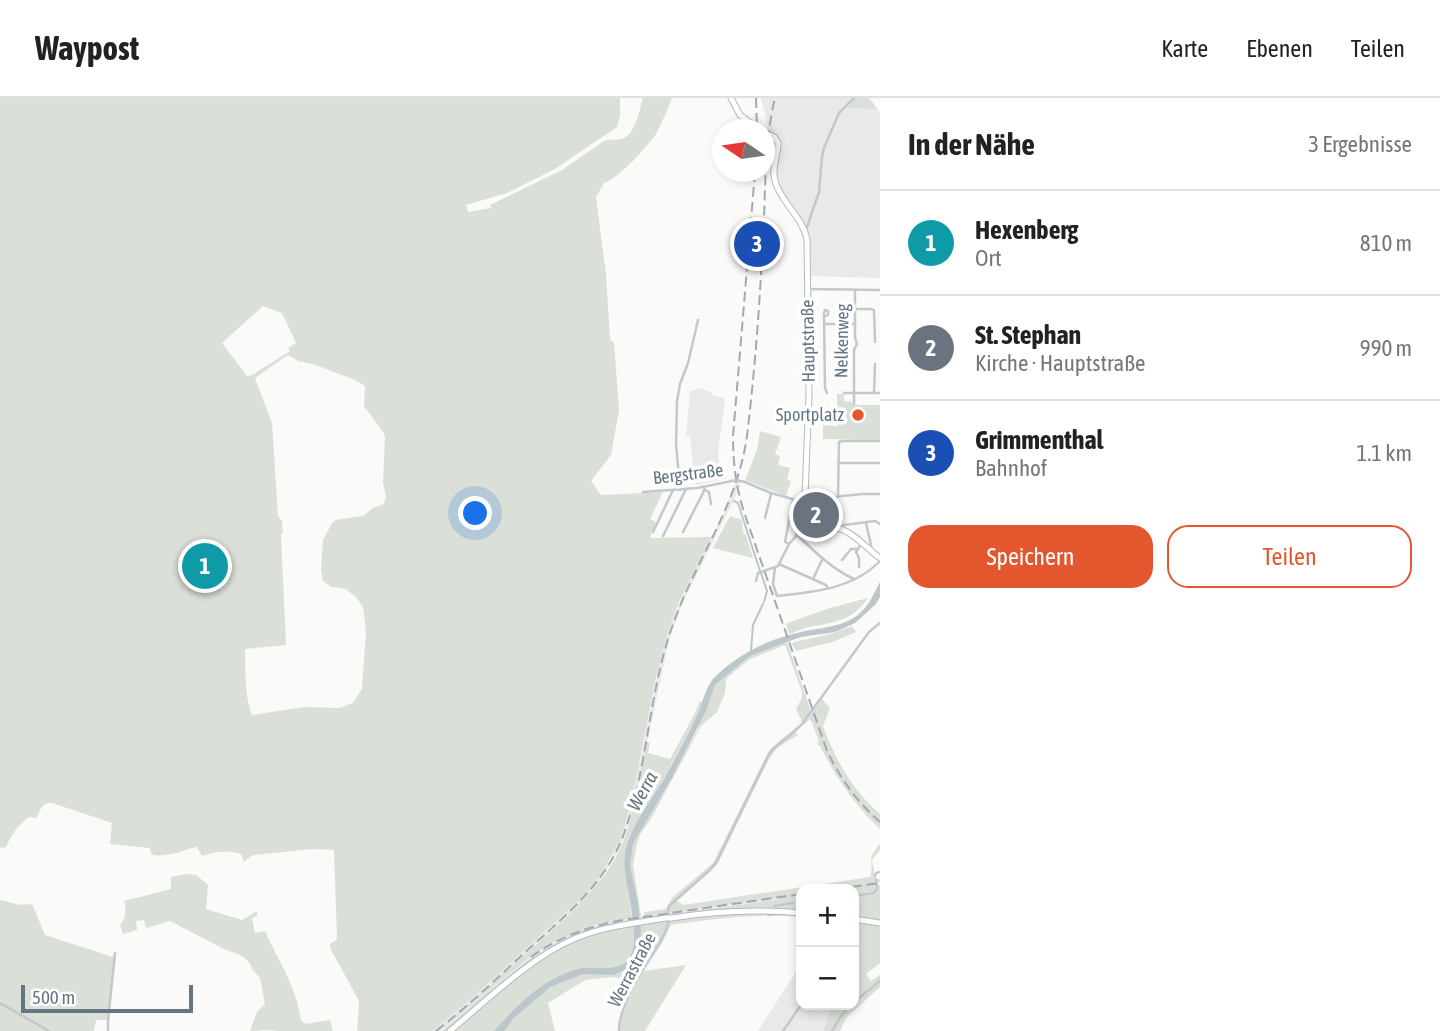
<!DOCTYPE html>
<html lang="de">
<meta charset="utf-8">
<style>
body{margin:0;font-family:"Asap Condensed",sans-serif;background:#f2f2f2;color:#222}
.controls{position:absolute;right:21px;bottom:21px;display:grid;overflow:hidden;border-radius:14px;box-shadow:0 4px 10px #0003}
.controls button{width:63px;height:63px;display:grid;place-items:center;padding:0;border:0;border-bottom:2px solid #e0e0e0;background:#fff;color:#222;font:35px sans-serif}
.compass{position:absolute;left:712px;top:21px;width:63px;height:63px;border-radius:50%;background:#fff;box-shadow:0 4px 10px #0003;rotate:283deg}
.scale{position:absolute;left:21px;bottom:18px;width:172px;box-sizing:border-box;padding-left:7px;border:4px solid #657683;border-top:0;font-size:19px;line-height:24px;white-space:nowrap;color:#657683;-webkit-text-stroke:5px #fff;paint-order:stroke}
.you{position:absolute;left:476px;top:416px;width:24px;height:24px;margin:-18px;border:5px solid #fff;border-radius:50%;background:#1a73e8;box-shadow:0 0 0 10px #1a73e833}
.badge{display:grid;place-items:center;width:46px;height:46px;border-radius:50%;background:#e4572e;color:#fff;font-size:23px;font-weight:700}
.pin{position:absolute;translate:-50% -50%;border:4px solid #fff;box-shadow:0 2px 7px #0006}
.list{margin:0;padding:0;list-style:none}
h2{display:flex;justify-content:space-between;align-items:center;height:91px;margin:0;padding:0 28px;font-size:30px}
h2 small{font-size:23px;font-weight:400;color:#767676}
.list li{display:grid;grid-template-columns:46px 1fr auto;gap:21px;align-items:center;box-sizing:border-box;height:105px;padding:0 28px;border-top:2px solid #e0e0e0}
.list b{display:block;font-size:26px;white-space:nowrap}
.list p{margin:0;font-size:23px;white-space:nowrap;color:#767676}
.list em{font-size:23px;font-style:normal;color:#767676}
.actions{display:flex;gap:14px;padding:21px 28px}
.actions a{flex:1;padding:16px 0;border:2px solid #e4572e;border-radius:21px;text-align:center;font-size:24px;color:#e4572e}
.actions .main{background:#e4572e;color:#fff}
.map{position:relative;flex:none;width:880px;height:933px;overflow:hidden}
header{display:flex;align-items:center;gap:42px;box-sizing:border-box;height:98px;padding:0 35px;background:#fff;border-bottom:2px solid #e0e0e0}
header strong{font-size:33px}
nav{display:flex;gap:38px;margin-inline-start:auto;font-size:24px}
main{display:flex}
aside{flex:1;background:#fff}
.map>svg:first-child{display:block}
</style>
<header>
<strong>Waypost</strong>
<nav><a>Karte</a><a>Ebenen</a><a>Teilen</a></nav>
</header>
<main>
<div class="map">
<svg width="880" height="933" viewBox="0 0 880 933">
<rect width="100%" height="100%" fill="#fafaf8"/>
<!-- built -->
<g fill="#e8e9e9">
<path d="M761 0H869L873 4 880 15V180L809 178V138L780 91 775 78 777 61 775 38 768 31Z"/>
<path d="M701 290 712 295 713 298 722 299 725 302 718 355 721 382 695 387 690 339 686 337 690 293Z"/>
<path d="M736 384H741L734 402 684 502 669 542 633 713 618 753 599 785 579 807 458 917 532 857 553 844 584 830 612 823 801 795 781 801 674 816 541 853 441 933H433L473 899 576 805 595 785 611 761 620 743 629 715 660 565 667 537 680 504 722 419Z"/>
<path d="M801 866V907H825L832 911 823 933H758Z"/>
</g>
<!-- green -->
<g fill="#dadfd7" fill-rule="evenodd">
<path d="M0 0H620V17L617 29 555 71 507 95 466 107 468 114 491 110 490 107 562 72 604 43C610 41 615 42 621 41 636 38 639 12 643 0H672C667 12 662 25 656 36 647 49 618 81 604 85L596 99 606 176 610 241 614 245 619 312 611 357 591 383 601 397C623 396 641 395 663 394L650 421 656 424 650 440 712 439 679 504 667 537 656 580 631 706 620 743 600 778 584 798 567 813 473 899 433 933H357L359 907 358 901 330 850V846L336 842 337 840 334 752 312 751 254 757 251 758 244 764 241 756C228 751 214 754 202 758L197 749C183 752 163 761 151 756L150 750 110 746 112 725 52 705C41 704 41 712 36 720L29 719C18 727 11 737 6 749L0 750ZM263 208 282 215 296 245 288 250 290 253 252 277 247 278 222 245ZM288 257 298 263 313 266 355 282 364 287 365 290 364 308 383 334 385 339 383 385 386 398 384 406 373 410 363 418 336 422 332 425 323 442 321 472 323 483 331 489 342 490 347 492 356 499 363 509 366 533 362 591 353 605 339 610 305 609 252 617C244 597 246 573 245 551L286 547 281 436 283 435 282 423 278 418 272 325 255 280Z"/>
<path d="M856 0H868L877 11 846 10Z"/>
<path d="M837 296H844V303L852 304 853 307H880V342L823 341V327L837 328Z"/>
<path d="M760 333 781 339 775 356 780 358 778 367 790 370 787 382 791 383 786 398 745 382 757 352Z"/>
<path d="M818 402V407L823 411 820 412V419L818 420 817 413H814V421H818L819 422 812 424 809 422 807 424C805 418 804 409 809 403Z"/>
<path d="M730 418 742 422 743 435 746 437 753 460 713 450Z"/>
<path d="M868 500C852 523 835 524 810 529 802 530 796 534 789 536L786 526 790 524 830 510Z"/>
<path d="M852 528 856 534 832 544 796 553 792 546 794 544 830 536Z"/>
<path d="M787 544 811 613 794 633 798 637 777 650 769 661 718 765 714 770 678 801 677 803 683 807 870 779C875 763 865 763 880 746V752L872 762 875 779 877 781H880V784L875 785 876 788 880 787V823L854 819V791H801V819C757 815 714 821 671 827L662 845 644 873 686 867 645 933H620C620 916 630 900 637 885L614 879 585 882 548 905 555 933H442C484 898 528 855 579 834 596 827 614 825 632 822L633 827 640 825V821L781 801 780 799 644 818V814L666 811 672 800 713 765 770 651 801 625V621L796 611 802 600V594L785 547 750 561 729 578 726 582 725 595 717 614 701 628 651 721 641 735 637 745 633 767 641 818 639 819 629 768 633 746 672 680 698 631 715 587 750 558Z"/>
<path d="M822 601 830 610 823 628C835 661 852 692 880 716V731C853 705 837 681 820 648L817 646 819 643 811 622H809L804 627H803Z"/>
<path d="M700 603 702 604 697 619 663 682 632 734 627 787 632 820 591 828 553 844 532 857 438 933C469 907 500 879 530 852 563 822 599 793 619 753 635 719 639 680 647 644L650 645 648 655 670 661 695 615Z"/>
<path d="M186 776 196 777 208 787 206 811 242 822 257 813V818L252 820 255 835 265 833C279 865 296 886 301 923L306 926 330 922 333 933H276C268 931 259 933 250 933L257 914 265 906 260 880 252 871 250 865 242 858 222 850 170 823 146 830 144 822 136 823 137 832 123 836 120 827C127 819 126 812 124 803L171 791V779Z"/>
<path d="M0 802 20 807 32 806 45 837 116 860 108 922H96L94 933H0Z"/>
<path d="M854 824 880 827V865L866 876 871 883 880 877V889L847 919 840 933H823L831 911 825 907H854Z"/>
</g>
<!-- water -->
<path fill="#bbc7cb" d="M880 484V499L875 507 855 525 835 534 801 539 787 544 750 558 715 587 706 613 697 631 672 680 633 746 630 768 638 805 641 833 639 850 632 866 629 870 613 877 583 876 550 889 514 920 504 933H494C517 907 544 880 578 871 594 867 617 876 629 861 644 839 621 782 625 756 629 730 651 703 664 681 675 661 686 640 696 620 703 606 705 587 717 577 740 555 769 541 801 534 822 529 843 530 860 515 870 506 874 495 880 484Z"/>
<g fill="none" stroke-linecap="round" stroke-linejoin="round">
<!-- stream -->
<g stroke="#bbc7cb" stroke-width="2">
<path d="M734 403 738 405 760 473"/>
<path d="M761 475 767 493 764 504"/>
<path d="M751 552 753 527 763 506"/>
<path d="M875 778 876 775 879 774"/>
<path d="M876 781 877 789"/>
<path d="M854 798 874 795 877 791"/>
<path d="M774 808 793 805"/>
<path d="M768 817H773"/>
</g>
<!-- secondary casing -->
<g stroke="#b3babf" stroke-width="7">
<g id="secondary">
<path d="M731 0 740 17 760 32"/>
<path d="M764 34 774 39 778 45C778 59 771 69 775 83 781 105 803 119 807 142L809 298 804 423C814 433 825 427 837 430 854 434 867 451 880 460"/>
<path d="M671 820C715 813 757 811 801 815"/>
<path d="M854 821 880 825"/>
<path d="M450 933C487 902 532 858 576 840 605 828 636 825 666 820"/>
</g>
</g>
<!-- minor -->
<g stroke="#c3c8cc" stroke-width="2.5">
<path d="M806 132 819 94 822 59 824 50 839 15 854 0"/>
<path d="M808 191 880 192"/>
<path d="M855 211H870L874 212 875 244"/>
<path d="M824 219 828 217V213L825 212 824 215 825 290 827 295"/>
<path d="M824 226H855"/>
<path d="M844 295H880"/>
<path d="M874 295 875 266"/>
<path d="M854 306V252L857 246 855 239V192"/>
<path d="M838 365H880"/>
<path d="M736 382 745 384 771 395 803 404"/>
<path d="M680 392 676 346 677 303 680 286 688 265 698 222"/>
<path d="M705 392 709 394 711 406"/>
<path d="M643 394 697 390 732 383"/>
<path d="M838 399 839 344 843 343H880"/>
<path d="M805 402 862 396H880"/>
<path d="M765 420 771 396"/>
<path d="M866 425 872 451"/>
<path d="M840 430 844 427 875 423 880 426"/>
<path d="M653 434 673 392"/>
<path d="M683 434 703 395 705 389"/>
<path d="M796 436C814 453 832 471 854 481"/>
<path d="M663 438 686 391"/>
<path d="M789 446 785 444 793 402"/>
<path d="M842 462 851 451H857"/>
<path d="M779 466 826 487 828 490"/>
<path d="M775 469 773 486 777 498C814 494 853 491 880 463"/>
<path d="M859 469V460L856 454 861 446"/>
<path d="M813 481 822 462"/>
<path d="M756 483 758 475 778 468 789 446 807 426"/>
<path d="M854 904 880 883"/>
<path d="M0 905 49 933"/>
<path d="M108 933V923L115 855"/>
<path d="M619 933C618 914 638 879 648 863 655 852 663 842 667 829 670 822 667 815 669 808L709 773 717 763 769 656C778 644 792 638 802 626L869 534 880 525"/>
<path d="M783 933 801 907"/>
<path d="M832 933 841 918 851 907"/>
</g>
<!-- secondary -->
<use href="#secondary" stroke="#fff" stroke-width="5"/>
<!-- rail -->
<g stroke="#a2aab0" stroke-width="2" stroke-dasharray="10 5" stroke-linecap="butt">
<path d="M756 0 757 32"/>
<path d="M755 74 733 338C733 366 736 390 745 417L827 653C840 680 857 704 880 724"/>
<path d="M837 791 880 785"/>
<path d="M531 859C559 839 589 828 623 822L801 796"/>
<path d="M436 933C466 910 492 885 520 859 561 821 608 786 626 730 648 665 649 594 672 529 695 462 737 410 747 338 755 271 760 204 763 137 766 92 764 44 775 0"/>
</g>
<!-- secondary-bridge casing -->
<g stroke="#b3babf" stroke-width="7" stroke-linecap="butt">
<path id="secondary-bridge" d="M666 820H671"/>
</g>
<!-- minor-bridge -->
<path stroke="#c3c8cc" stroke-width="2.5" d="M732 383 736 382"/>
<!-- secondary-bridge -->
<use href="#secondary-bridge" stroke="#fff" stroke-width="5"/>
</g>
<!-- markers -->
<circle fill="#e4572e" stroke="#fff" stroke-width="2.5" cx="858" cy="317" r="7"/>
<g text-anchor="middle" stroke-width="7" stroke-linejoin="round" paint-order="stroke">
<!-- street labels -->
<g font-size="18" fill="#657683" stroke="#fff">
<text transform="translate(808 243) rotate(-91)" y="6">Hauptstraße</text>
<text transform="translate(842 243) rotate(-89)" y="6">Nelkenweg</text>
<text transform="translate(688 376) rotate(-7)" y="6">Bergstraße</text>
<text transform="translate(632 872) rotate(-62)" y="6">Werrastraße</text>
</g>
<!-- poi labels -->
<g font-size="18" fill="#657683" stroke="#fff" text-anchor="end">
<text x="844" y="323">Sportplatz</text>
</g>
<!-- water labels -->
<g font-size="19" font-style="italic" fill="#60757c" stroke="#fff">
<text transform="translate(642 693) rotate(-61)" y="7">Werra</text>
</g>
</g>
</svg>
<div class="controls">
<button>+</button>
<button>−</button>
</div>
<svg class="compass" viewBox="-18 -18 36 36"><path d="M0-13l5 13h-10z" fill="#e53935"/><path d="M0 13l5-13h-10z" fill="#767676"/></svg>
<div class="scale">500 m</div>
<div class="you"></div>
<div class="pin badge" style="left:205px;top:468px;background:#0f9aa8">1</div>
<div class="pin badge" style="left:816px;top:417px;background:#6b7280">2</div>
<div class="pin badge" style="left:757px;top:146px;background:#1a4fb4">3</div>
</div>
<aside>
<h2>In der Nähe<small>3 Ergebnisse</small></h2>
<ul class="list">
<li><span class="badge" style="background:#0f9aa8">1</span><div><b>Hexenberg</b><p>Ort</p></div><em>810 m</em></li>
<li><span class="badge" style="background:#6b7280">2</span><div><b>St. Stephan</b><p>Kirche · Hauptstraße</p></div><em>990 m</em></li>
<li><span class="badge" style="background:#1a4fb4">3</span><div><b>Grimmenthal</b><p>Bahnhof</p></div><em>1.1 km</em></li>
</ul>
<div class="actions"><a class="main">Speichern</a><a>Teilen</a></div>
</aside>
</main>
